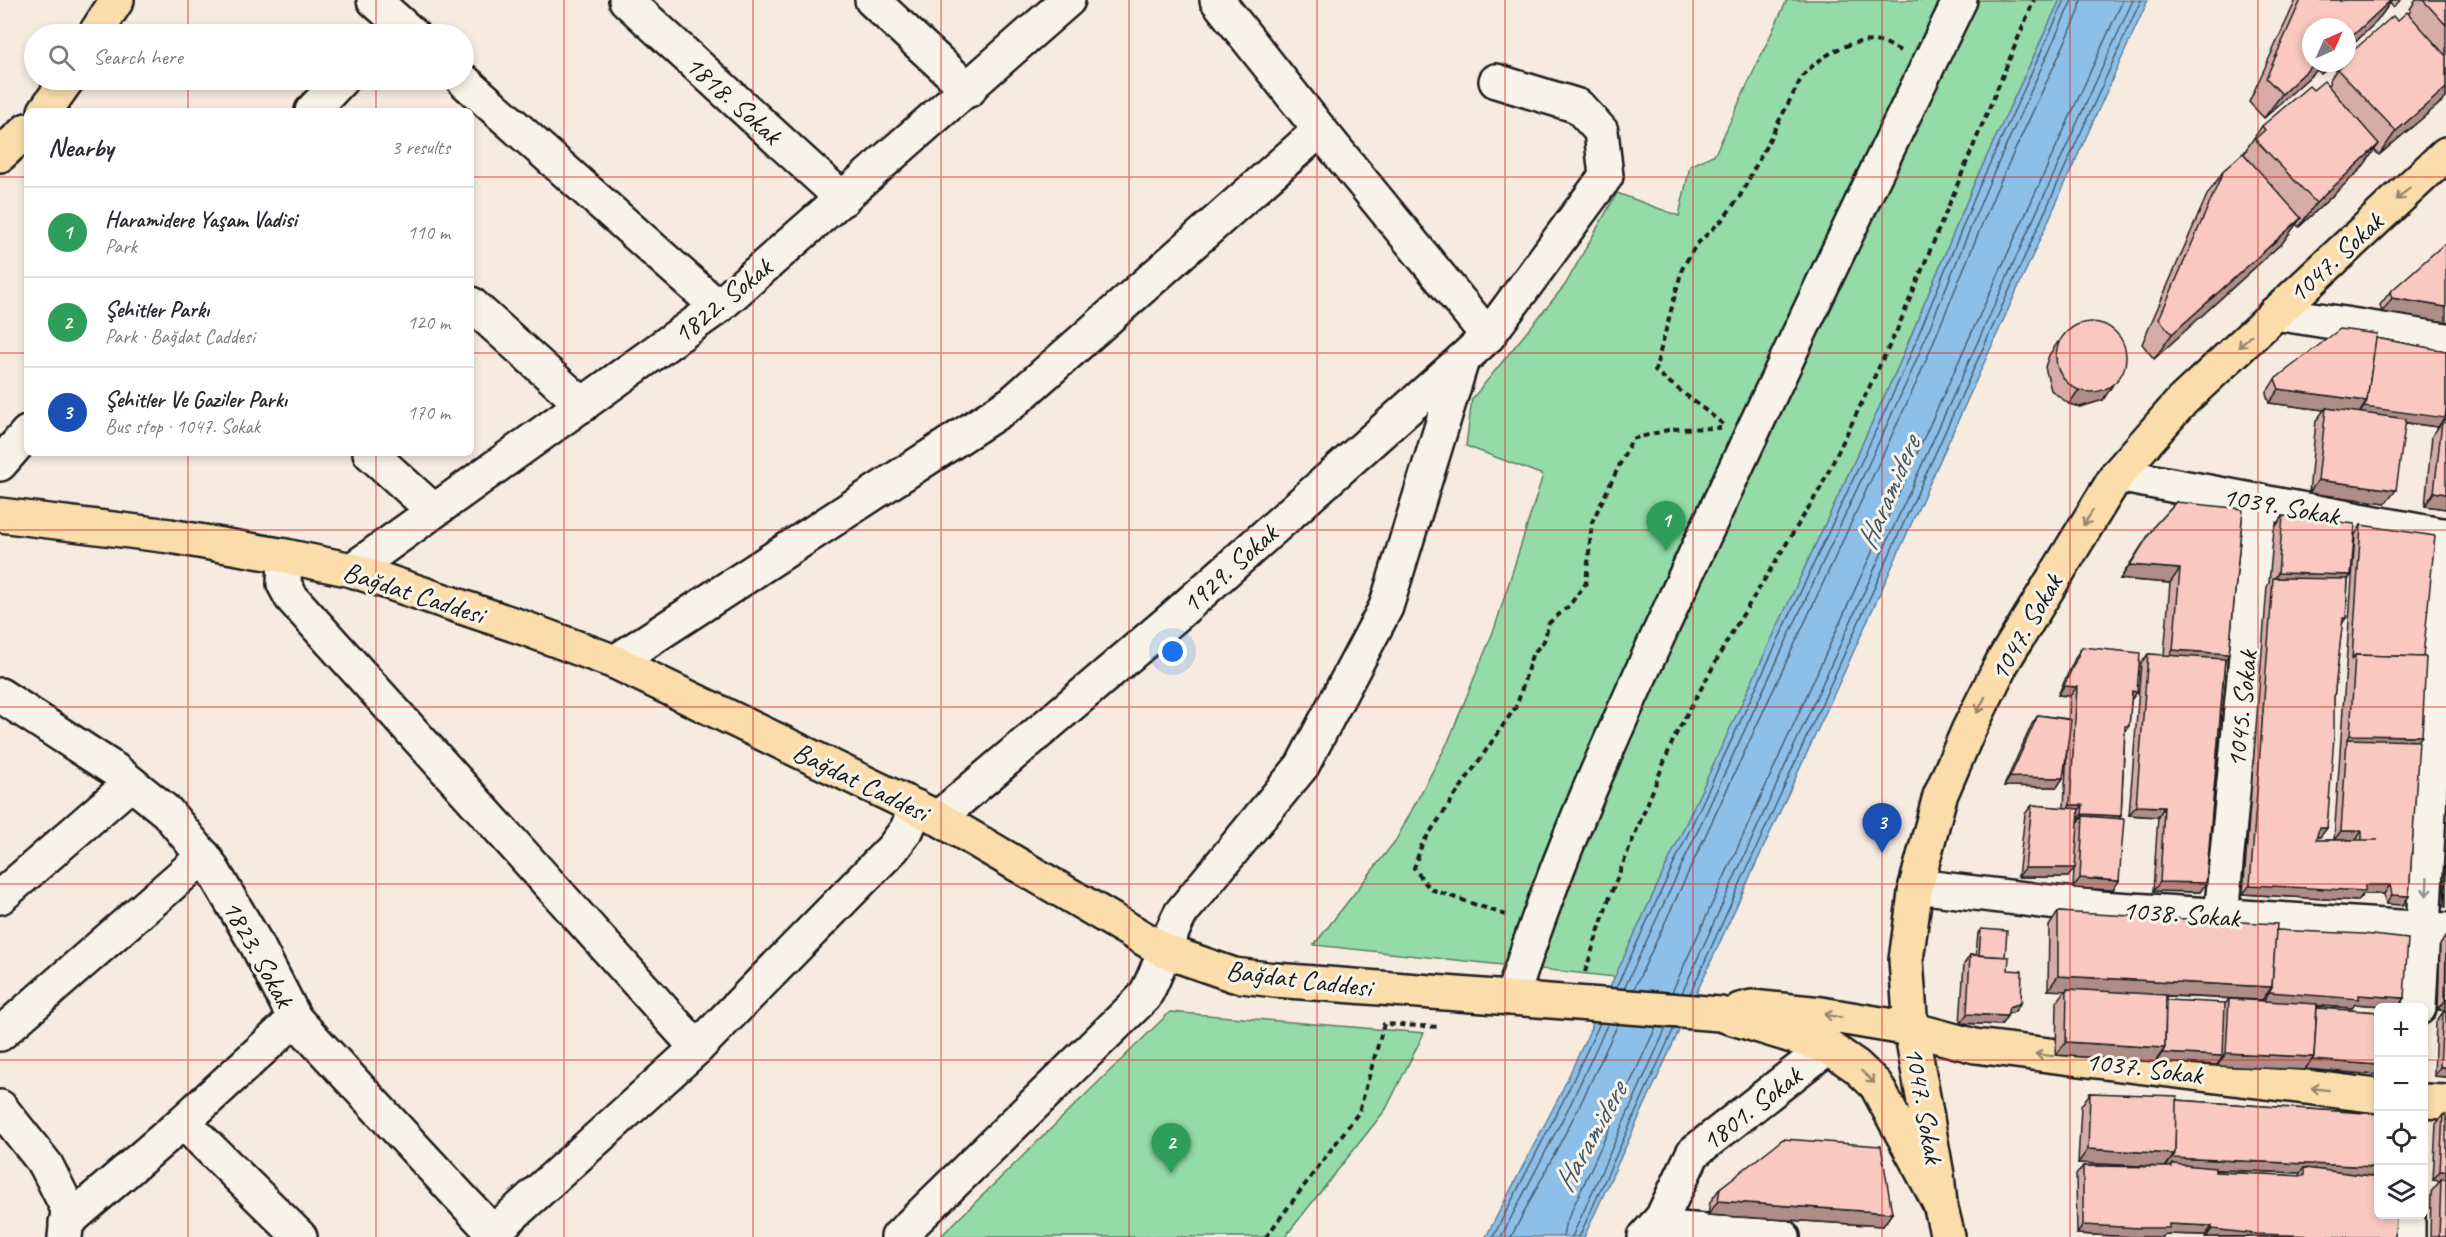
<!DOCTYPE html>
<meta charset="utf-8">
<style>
body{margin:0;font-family:Caveat,sans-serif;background:#f7f7f7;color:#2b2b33}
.controls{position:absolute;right:18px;bottom:18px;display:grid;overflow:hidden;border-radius:9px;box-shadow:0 3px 9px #0003}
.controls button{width:54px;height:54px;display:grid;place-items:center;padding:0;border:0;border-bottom:2px solid #e1e1e2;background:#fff;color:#2b2b33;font:30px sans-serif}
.compass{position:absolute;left:2302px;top:18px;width:54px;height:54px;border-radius:50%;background:#fff;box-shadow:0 3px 9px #0003;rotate:45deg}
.you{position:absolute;left:1173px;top:652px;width:21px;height:21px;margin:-15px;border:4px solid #fff;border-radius:50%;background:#1a73e8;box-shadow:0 0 0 9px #1a73e833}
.badge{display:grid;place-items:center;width:39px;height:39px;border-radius:50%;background:#1c1c1c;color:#fff;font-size:20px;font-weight:700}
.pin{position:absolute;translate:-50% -50px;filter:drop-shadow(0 2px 3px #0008)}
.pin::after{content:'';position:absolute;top:32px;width:21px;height:18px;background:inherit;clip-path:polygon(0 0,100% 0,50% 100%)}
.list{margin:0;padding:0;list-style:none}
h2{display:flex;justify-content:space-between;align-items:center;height:78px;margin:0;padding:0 24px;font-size:26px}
h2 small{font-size:20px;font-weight:400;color:#7c7c81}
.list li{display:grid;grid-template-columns:39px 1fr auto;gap:18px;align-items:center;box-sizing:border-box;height:90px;padding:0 24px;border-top:2px solid #e1e1e2}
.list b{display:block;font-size:22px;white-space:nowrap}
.list p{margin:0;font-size:20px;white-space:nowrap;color:#7c7c81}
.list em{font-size:20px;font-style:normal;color:#7c7c81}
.icon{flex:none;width:33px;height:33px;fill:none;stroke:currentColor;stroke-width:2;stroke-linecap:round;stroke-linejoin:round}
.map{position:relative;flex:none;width:2446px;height:1237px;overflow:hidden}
.search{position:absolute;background:#fff;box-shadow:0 3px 9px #0003;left:24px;top:24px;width:450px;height:66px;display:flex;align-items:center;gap:15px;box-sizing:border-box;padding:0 21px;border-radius:33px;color:#7c7c81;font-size:22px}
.panel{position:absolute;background:#fff;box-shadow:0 3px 9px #0003;left:24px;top:108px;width:450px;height:348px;border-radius:9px}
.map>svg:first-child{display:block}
</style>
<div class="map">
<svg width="2446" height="1237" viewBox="0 0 2446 1237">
<rect width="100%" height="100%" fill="#f7ebe0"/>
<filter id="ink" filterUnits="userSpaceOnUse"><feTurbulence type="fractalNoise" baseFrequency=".0167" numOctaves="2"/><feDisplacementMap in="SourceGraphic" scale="12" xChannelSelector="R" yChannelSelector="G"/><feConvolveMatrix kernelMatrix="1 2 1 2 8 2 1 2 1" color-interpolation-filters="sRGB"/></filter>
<g filter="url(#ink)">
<!-- green -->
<g fill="#94dba9" stroke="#587c62" stroke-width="1.5">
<path d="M1787 0H2060L1974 184 1898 367 1615 977 1314 945 1396 840 1448 742 1495 627 1543 475 1466 446 1472 399 1565 285 1617 193 1679 216 1690 166 1715 154Z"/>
<path d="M1170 1012 1424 1033 1386 1109 1285 1237H940Z"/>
</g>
<!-- water -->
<path fill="#8dc0e9" stroke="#607e97" stroke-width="1.5" d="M2060 0H2148L1852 655 1584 1237H1486L1559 1097 1898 367 1974 184Z"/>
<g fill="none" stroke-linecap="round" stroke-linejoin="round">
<!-- shore -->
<g stroke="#495e6e" stroke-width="1.5">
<path d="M1616 988 1904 370 1979 187 2065 0"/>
<path d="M1624 989 1911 373 1986 190 2072 0"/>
<path d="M1634 989 1919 377 1995 193 2079 12 2081 0"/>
<path d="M1672 992 2123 0"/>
<path d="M1682 993 2133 0"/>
<path d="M1690 994 2141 0"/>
<path d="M1493 1237 1564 1099 1600 1023"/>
<path d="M1501 1237 1571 1103 1608 1023"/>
<path d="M1511 1237 1579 1107 1618 1024"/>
<path d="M1563 1237 1565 1225 1656 1027"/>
<path d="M1572 1237 1666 1028"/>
<path d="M1579 1237 1674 1028"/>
</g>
<!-- minor casing -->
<g stroke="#1c1c1c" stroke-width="38">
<g id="minor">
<path d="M374 0 412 34"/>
<path d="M626 0 843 199"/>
<path d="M872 0 969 90"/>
<path d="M1217 0 1320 130 1488 336"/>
<path d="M463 80 718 307"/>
<path d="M312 111 341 80"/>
<path d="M471 304 583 405"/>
<path d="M2275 313 2446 340"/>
<path d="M370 453 433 510"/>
<path d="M0 464 27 433"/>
<path d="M2117 475 2446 536"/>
<path d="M285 556 284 584 291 597 697 1048"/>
<path d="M352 570 718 307 1068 0"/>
<path d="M615 662 1012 403 1320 130"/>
<path d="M0 695 115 770 167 812 208 862 258 947 295 1019 497 1237"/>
<path d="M938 818 1173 618 1462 360"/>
<path d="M1916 886 2100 908 2446 930"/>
<path d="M0 897 131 783"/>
<path d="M2221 916 2261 501"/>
<path d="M1512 998C1557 852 1626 706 1690 566 1778 376 1868 188 1960 0"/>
<path d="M2419 1008 2443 535"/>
<path d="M0 1034 204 856"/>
<path d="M0 1107 46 1165 68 1209 65 1237"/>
<path d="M183 1122 300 1237"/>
<path d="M66 1223 183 1122 295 1019"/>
<path d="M1654 1227 1783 1237"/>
<path d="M488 1237 697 1048 893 848 907 829 916 807"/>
<path d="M898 1237 1144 997C1160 970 1166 940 1181 913L1302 766 1386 607 1462 360 1488 336 1606 176 1601 131 1578 106 1496 81"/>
<path d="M1645 1237 1662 1218 1693 1153 1828 1047"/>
<path d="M2408 1237V1214"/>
</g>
</g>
<!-- major casing -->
<g stroke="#1c1c1c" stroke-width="38">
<g id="major">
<path d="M95 34 117 0"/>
<path d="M45 111 67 80"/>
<path d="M0 155 27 130"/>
<path d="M0 515 170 536 285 556 352 570 524 628 615 662 938 818 1165 951 1234 975 1275 980 1720 1014 1828 1047 1856 1066 1876 1085 1940 1204"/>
<path d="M1740 1010 1752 1007 1821 1014 1911 1029 1975 1046 2378 1096"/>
<path d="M2424 1101 2446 1102"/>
<path d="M1948 1237 1940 1204 1937 1175 1911 1029 1906 960 1916 886 1940 796 1968 731 2002 663 2117 475 2182 401 2446 154"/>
</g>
</g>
<!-- path -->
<g stroke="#1c1c1c" stroke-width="4" stroke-dasharray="6 4.5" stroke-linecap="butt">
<path d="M1723 424 1655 371 1682 269 1696 245 1723 219 1740 196 1802 77C1819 56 1852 37 1880 42 1887 43 1895 48 1902 52"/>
<path d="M1506 915 1430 889 1414 868 1422 844 1517 705 1532 655 1544 641 1549 623 1569 606 1586 583 1592 522 1632 439 1672 429 1721 428"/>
<path d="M1585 972 1610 896 1674 738 1731 634 1820 489 1897 330 2034 0"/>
<path d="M1266 1237 1359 1112 1384 1024 1439 1027"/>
</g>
<!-- minor -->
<use href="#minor" stroke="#f7f3e8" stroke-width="33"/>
<!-- major -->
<use href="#major" stroke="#faddab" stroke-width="33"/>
</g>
<!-- wall -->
<g fill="#d6ada6" stroke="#1c1c1c" stroke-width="1.5" fill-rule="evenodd">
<path d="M2296 0H2401L2393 7 2390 3 2377 21 2347 50V27L2311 63H2333L2321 74 2317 70 2264 118 2249 102Z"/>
<path d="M2416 0H2446V98L2445 99 2379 155 2374 150 2361 169 2299 227 2296 224 2283 242 2154 359 2142 344 2207 195 2224 170 2244 154 2246 151H2245L2262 126 2313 90 2328 85 2330 82 2329 81 2341 63H2347V56L2409 13 2411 10 2410 9Z"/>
<path d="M2446 245 2382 312 2380 305 2390 292Z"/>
<path d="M2376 338 2446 351V420H2443L2438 427 2405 423 2386 503 2309 493 2316 421 2324 410 2269 403 2266 393 2275 379Z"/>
<path d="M2058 342 2103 400 2080 407 2069 404 2051 390 2045 367 2049 355Z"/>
<path d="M2442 422 2446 509 2425 506 2432 436Z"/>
<path d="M2176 502 2225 660 2206 883 2200 892 2153 891 2158 817 2129 815 2141 663 2148 654 2164 655 2170 583 2120 579 2155 525Z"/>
<path d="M2283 516 2351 575 2348 580 2346 618 2342 624 2334 698 2327 828 2320 837H2317L2316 840H2334L2355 535 2361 525 2423 657 2409 896 2403 905 2386 904 2384 894H2363L2358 901 2243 894 2267 587 2269 583 2274 529Z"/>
<path d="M2082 647 2137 692 2131 700 2129 726 2125 731 2121 816 2119 818 2113 890 2073 888 2074 869 2068 877H2018L2025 814 2032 805 2064 808 2067 747 2063 778 2057 787 2004 786 2032 724 2038 715 2069 719 2070 696 2058 695 2076 656Z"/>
<path d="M2446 866V907H2444Z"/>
<path d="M2058 912 2276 930 2404 998 2398 1007 2355 1004 2352 1008 2317 1006V1008L2379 1012V1075L2305 1069V1070L2217 1066 2056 1055 2057 1002 2066 990H2048L2049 926ZM2166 996 2262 1000H2263V1001L2229 999 2225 1004 2166 1000Z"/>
<path d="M1981 929 2005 957 2008 970 2021 1003 2014 1012 2007 1014V1016L2001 1025 1960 1023 1964 964 1970 955H1976L1978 933Z"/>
<path d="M2446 936V1010H2438L2440 945Z"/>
<path d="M2443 1012H2446V1077L2434 1076 2436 1022Z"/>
<path d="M2090 1093 2176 1100 2379 1114 2395 1237H2205L2206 1235 2165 1234 2162 1237H2135L2077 1234 2076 1175 2083 1166 2166 1167 2078 1163 2081 1106ZM2215 1170 2300 1173 2299 1176 2215 1172Z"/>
<path d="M2443 1115 2446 1237H2430L2431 1192 2440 1181 2433 1180 2436 1124Z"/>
<path d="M1720 1188 1892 1213 1883 1226 1708 1215 1710 1202Z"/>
</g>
<!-- shaded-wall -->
<g fill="#ae8d87" stroke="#1c1c1c" stroke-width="1.5">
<path d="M2391 0H2392L2377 21 2347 50V41Z"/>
<path d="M2315 63H2321L2317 70 2264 118 2282 94Z"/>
<path d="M2329 63H2333L2321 74Z"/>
<path d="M2446 88V98L2445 99 2379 155 2396 131Z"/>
<path d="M2379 144 2361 169 2299 227 2316 203Z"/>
<path d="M2301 218 2283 242 2154 359 2172 334Z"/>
<path d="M2392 298 2446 307V322L2382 312Z"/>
<path d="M2112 386 2103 400 2080 407 2069 404 2078 391Z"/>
<path d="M2279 389 2367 401 2358 415 2326 408 2324 410 2269 403Z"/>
<path d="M2364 407 2446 410V420H2443L2438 427 2358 416Z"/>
<path d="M2318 480 2396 490 2386 503 2309 493Z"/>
<path d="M2434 492 2446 494V509L2425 506Z"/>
<path d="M2130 565 2180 569 2170 583 2120 579Z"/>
<path d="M2278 573 2351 575 2342 588 2273 581Z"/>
<path d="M2173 650 2229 654 2220 668 2164 664Z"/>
<path d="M2064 686 2077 687 2070 696 2058 695Z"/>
<path d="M2132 691 2137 692 2130 701Z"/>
<path d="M2350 735 2422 736 2412 750 2347 739Z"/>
<path d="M2010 777 2063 778 2057 787 2004 786Z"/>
<path d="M2070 805H2083L2076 814H2064Z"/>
<path d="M2136 806 2164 807 2158 817 2129 815Z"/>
<path d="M2082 814 2121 816 2114 825 2083 816 2078 823H2076Z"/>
<path d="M2319 828H2327L2320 837H2312Z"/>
<path d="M2341 831H2362L2356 840H2334Z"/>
<path d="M2025 868H2075L2068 877H2018Z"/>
<path d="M2080 878 2119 881 2113 890 2073 888Z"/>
<path d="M2160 882 2206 883 2200 892 2153 891Z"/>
<path d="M2250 885H2390L2384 894H2363L2358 901 2243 894Z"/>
<path d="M2392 895 2409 896 2403 905 2386 904Z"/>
<path d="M2058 976 2272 987 2262 1000 2067 991V989L2066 991 2048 990Z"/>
<path d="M2269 992 2359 995 2404 998 2398 1007 2355 1004 2352 1008 2263 1002Z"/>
<path d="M2445 1001H2446V1010H2438Z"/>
<path d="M2021 1003 2014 1012 2002 1016 2009 1007Z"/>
<path d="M1967 1014 2007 1016 2001 1025 1960 1023Z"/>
<path d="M2066 1042 2165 1048 2155 1062 2056 1055Z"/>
<path d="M2162 1053 2223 1056 2217 1065 2156 1062Z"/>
<path d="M2226 1053 2314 1057 2305 1070 2217 1066Z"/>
<path d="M2312 1060 2379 1065V1075L2305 1069Z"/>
<path d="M2440 1067H2446V1077L2434 1076Z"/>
<path d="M2088 1149 2175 1154 2165 1167 2078 1163Z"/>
<path d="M2172 1158 2379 1167V1177L2304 1168 2300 1173 2172 1168 2173 1164 2170 1168 2166 1167Z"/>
<path d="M2440 1171H2446V1181L2441 1179 2440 1181 2433 1180Z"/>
<path d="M1718 1201 1892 1213 1883 1226 1708 1215Z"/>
<path d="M2169 1224 2212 1226 2206 1235 2165 1234 2162 1237H2135L2077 1234 2083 1225Z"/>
<path d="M2212 1229 2347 1236 2206 1237Z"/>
</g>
<!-- building -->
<g fill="#f9c9c1" stroke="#1c1c1c" stroke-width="1.5">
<path d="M2301 0H2391L2347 41V27H2311V63H2315L2282 94 2266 78Z"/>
<path d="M2423 0H2446V25Z"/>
<path d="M2407 12 2446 56V88L2396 131 2338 70 2349 60 2347 58V56L2393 16 2397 21Z"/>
<path d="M2324 81 2379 144 2316 203 2255 139 2265 130 2262 126 2309 86 2313 90Z"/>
<path d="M2243 153 2301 218 2172 334 2159 319 2224 170Z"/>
<path d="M2443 245H2446V307L2392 298 2390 292Z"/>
<circle cx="2091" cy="357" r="35"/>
<path d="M2340 329 2377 334 2367 401 2279 389 2275 379Z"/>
<path d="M2376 338 2446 351V410L2445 418 2364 407 2367 401Z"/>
<path d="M2326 408 2406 419 2396 490 2318 480Z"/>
<path d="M2442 422 2446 423V494L2434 492Z"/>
<path d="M2176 502 2243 509 2229 654 2173 650 2180 569 2130 565 2155 525Z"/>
<path d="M2283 516 2355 524 2351 575 2278 573Z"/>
<path d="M2361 525 2435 536 2423 657 2355 655 2352 659Z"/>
<path d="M2273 578 2348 579 2346 618H2343L2334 698V736L2327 828H2319L2316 840H2378H2362V831H2341L2347 739 2419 741 2409 896 2392 895 2390 885H2365V891L2250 885Z"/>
<path d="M2082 647 2140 653 2137 692 2132 691 2129 726H2125L2121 816 2082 814 2083 805H2070L2077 687 2064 686Z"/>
<path d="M2148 654 2225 659 2206 883 2160 882 2164 807 2136 806Z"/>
<path d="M2355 655 2426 657 2422 736 2350 735Z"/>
<path d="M2038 715 2071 720 2063 778 2010 777Z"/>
<path d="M2032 805 2079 809 2075 868H2025Z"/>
<path d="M2083 816 2124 819 2119 881 2080 878Z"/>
<path d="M2058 912 2277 924 2272 987 2058 976Z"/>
<path d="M1981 929 2007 931 2005 957 1979 955Z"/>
<path d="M2276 930 2364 934 2408 939 2404 998 2359 995V999L2269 992 2272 987Z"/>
<path d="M2446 948V1001H2445Z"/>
<path d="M1970 955 2009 957 2008 970 2022 971 2021 1003 2009 1007 2007 1016 1967 1014Z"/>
<path d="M2067 989 2166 995 2165 1048 2066 1042Z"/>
<path d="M2229 999 2317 1004 2314 1057 2226 1053Z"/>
<path d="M2166 1000 2225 1003 2223 1056 2162 1053 2165 1048Z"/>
<path d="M2317 1008 2379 1012V1065L2312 1060 2314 1057Z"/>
<path d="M2443 1012H2446V1067H2440Z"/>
<path d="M2090 1093 2177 1096 2175 1154 2088 1149Z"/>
<path d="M2176 1100 2379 1114V1167L2172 1158 2175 1154Z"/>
<path d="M2443 1115H2446V1171H2440Z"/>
<path d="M1783 1139 1881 1146 1892 1213 1718 1201 1720 1188Z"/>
<path d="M2173 1164 2215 1168V1172L2304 1176V1168L2379 1177V1215H2396L2395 1237H2347L2256 1234 2212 1229V1226L2169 1224V1228H2141L2083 1225V1166L2172 1167Z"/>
<path d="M2441 1179H2446V1237H2439Z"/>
</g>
<!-- one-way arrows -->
<defs><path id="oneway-shaft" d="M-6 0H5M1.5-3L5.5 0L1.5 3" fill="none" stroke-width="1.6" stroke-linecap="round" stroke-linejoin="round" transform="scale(1.5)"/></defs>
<g stroke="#96866b">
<use href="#oneway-shaft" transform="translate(2403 194) rotate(137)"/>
<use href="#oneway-shaft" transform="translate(2245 341) rotate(136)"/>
<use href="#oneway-shaft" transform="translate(2088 518) rotate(121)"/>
<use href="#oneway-shaft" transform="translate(1981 705) rotate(117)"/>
<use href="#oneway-shaft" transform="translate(1833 1016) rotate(-170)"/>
<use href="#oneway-shaft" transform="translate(2044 1055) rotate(-173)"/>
<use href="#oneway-shaft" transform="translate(1868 1077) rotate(43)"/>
<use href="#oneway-shaft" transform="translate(2320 1089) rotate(-173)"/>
</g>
<use stroke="#94928c" href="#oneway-shaft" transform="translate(2427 887) rotate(93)"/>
</g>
<!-- grid -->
<path fill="none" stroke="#d62828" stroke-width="1.5" stroke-opacity="0.55" d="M188 0V34M376 0V34M564 0V1237M753 0V1237M941 0V1237M1129 0V1237M1317 0V1237M1505 0V1237M1693 0V1237M1882 0V1237M2070 0V1237M2258 0V1237M188 80V111M376 80V111M0 177H27M471 177H2446M0 353H27M471 353H2446M188 453V1237M376 453V1237M0 530H2446M0 707H2446M0 884H2446M0 1060H2378M2424 1060H2446"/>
<g text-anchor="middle" stroke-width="6" stroke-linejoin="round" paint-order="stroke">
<!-- street labels -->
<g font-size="28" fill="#1c1c1c" stroke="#f7f3e8">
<text transform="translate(734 99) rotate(42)" y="10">1818. Sokak</text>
<text transform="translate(2335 257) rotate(-43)" y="10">1047. Sokak</text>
<text transform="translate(722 300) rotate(-39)" y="10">1822. Sokak</text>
<text transform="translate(2281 505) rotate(10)" y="10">1039. Sokak</text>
<text transform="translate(1229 568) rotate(-42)" y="10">1929. Sokak</text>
<text transform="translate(414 592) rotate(18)" y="10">Bağdat Caddesi</text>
<text transform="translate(2025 627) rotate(-60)" y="10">1047. Sokak</text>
<text transform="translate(2241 709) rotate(-84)" y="10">1045. Sokak</text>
<text transform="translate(861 781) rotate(26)" y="10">Bağdat Caddesi</text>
<text transform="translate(2181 913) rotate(4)" y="10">1038. Sokak</text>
<text transform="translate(259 953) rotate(61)" y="10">1823. Sokak</text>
<text transform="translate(1299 978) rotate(7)" y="10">Bağdat Caddesi</text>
<text transform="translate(2144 1067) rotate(7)" y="10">1037. Sokak</text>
<text transform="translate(1925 1105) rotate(80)" y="10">1047. Sokak</text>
<text transform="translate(1751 1108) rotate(-38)" y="10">1801. Sokak</text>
</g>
<!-- water labels -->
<g font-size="30" font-style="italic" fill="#445564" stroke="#f7f3e8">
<text transform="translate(1888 493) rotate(-67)" y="10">Haramidere</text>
<text transform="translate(1590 1137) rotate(-61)" y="10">Haramidere</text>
</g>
</g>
</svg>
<div class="controls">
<button>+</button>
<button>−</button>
<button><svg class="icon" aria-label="locate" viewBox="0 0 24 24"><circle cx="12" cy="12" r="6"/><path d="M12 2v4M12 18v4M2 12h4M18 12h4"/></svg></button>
<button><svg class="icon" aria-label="layers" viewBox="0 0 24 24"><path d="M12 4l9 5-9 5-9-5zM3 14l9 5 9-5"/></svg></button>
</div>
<svg class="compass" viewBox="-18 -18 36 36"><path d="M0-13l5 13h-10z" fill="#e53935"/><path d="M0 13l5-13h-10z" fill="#7c7c81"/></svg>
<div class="you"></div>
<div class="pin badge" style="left:1666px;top:551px;background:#2e9e5b">1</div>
<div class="pin badge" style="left:1171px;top:1173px;background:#2e9e5b">2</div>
<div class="pin badge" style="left:1882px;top:853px;background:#1a4fb4">3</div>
<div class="search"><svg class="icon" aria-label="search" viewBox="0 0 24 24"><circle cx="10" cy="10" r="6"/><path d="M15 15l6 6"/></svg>Search here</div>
<section class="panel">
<h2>Nearby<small>3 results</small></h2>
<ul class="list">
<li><span class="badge" style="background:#2e9e5b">1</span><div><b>Haramidere Yaşam Vadisi</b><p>Park</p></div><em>110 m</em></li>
<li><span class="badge" style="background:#2e9e5b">2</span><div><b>Şehitler Parkı</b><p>Park · Bağdat Caddesi</p></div><em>120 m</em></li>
<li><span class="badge" style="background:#1a4fb4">3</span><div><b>Şehitler Ve Gaziler Parkı</b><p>Bus stop · 1047. Sokak</p></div><em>170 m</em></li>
</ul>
</section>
</div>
